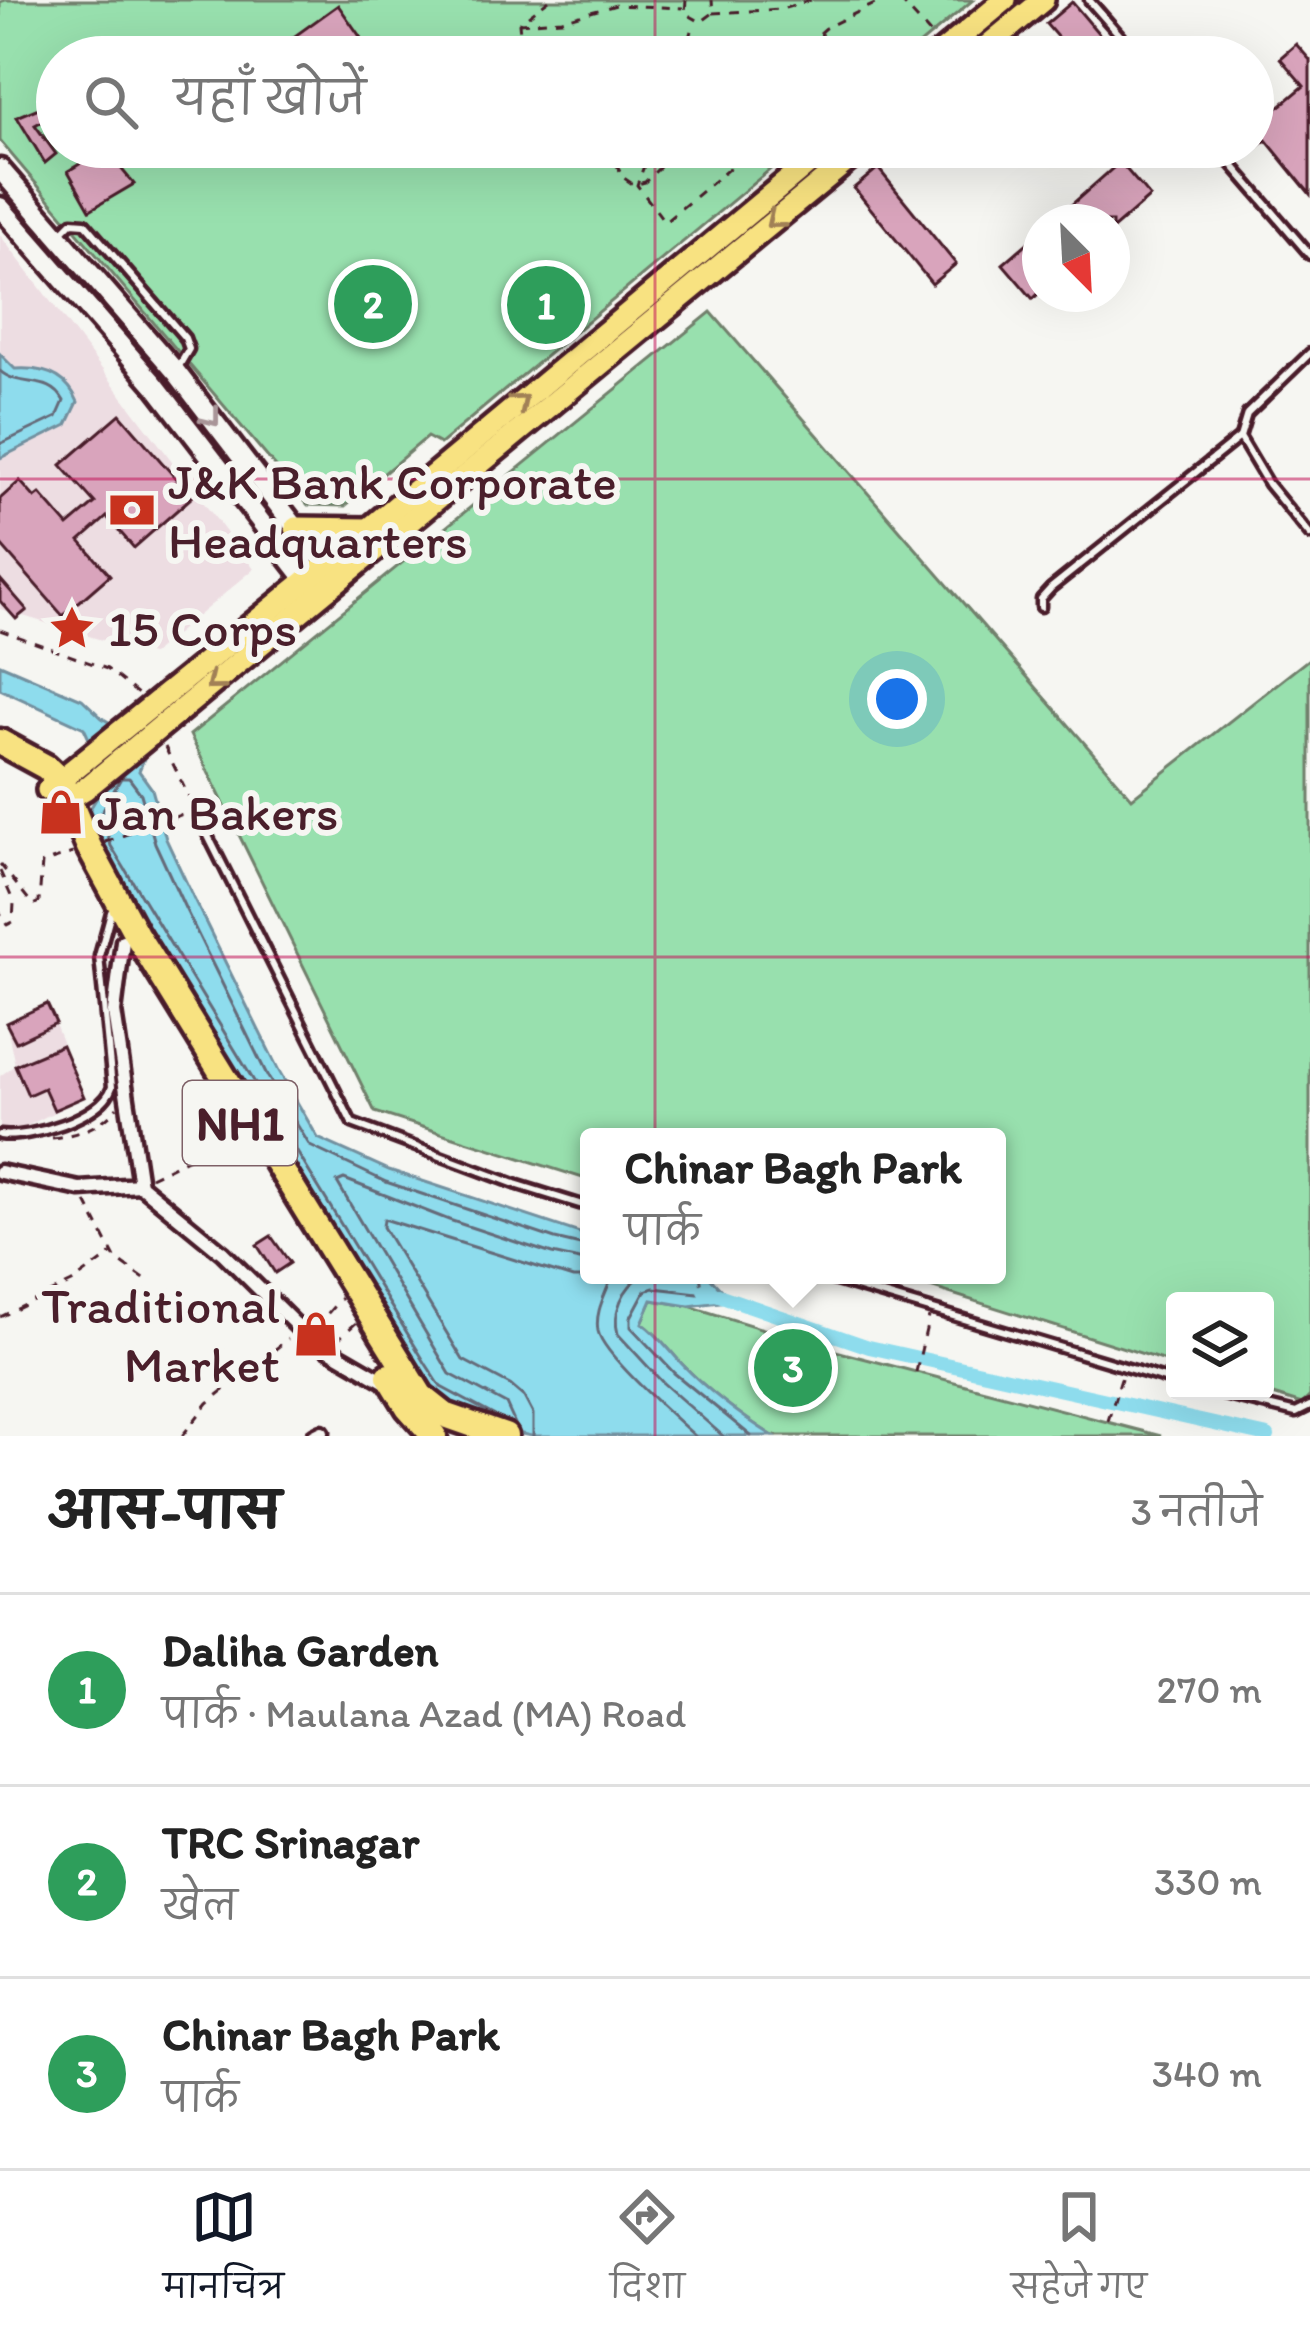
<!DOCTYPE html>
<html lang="hi">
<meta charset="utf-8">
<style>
body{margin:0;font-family:Itim,"Playpen Sans Deva",sans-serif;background:#f2f2f2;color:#222}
.controls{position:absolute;right:36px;bottom:36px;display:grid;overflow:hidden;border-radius:12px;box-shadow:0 12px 48px #0002}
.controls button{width:108px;height:108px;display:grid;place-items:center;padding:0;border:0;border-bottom:3px solid #e0e0e0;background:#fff;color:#222;font:60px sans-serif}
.compass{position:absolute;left:1022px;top:204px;width:108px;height:108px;border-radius:50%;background:#fff;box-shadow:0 12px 48px #0002;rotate:156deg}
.you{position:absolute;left:897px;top:699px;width:42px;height:42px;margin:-30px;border:9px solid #fff;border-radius:50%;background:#1a73e8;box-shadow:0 0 0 18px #1a73e833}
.badge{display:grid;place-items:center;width:78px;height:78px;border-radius:50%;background:#111827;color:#fff;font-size:39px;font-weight:700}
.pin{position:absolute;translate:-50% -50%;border:6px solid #fff;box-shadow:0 3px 12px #0006}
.popup{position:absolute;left:580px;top:1128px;width:426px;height:156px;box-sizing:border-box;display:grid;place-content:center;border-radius:12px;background:#fff;filter:drop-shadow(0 3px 9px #0005);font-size:39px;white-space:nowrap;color:#767676}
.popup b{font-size:45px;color:#222}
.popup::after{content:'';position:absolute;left:50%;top:100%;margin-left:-24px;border:24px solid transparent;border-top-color:#fff}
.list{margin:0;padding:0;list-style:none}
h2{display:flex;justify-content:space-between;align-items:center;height:156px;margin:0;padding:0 48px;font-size:51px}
h2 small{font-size:39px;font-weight:400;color:#767676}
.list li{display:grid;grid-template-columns:78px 1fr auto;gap:36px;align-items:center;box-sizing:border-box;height:192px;padding:0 48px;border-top:3px solid #e0e0e0}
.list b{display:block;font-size:45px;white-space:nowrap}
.list p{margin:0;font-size:39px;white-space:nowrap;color:#767676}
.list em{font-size:39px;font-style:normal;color:#767676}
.icon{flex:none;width:66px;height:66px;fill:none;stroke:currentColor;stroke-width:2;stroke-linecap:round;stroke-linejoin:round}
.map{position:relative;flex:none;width:1310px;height:1436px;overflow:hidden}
.search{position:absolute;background:#fff;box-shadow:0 12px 48px #0002;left:36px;right:36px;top:36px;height:132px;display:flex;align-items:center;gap:30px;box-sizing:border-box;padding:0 42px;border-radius:66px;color:#767676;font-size:45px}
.sheet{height:732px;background:#fff}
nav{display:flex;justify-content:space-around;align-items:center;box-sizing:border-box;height:168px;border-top:3px solid #e0e0e0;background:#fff;font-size:33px;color:#767676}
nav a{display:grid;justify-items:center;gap:6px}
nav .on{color:#111827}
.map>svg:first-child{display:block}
</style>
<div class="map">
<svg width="1310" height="1436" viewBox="0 0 1310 1436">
<rect width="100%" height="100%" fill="#f6f6f2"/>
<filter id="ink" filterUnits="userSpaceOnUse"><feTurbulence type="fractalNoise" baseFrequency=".00833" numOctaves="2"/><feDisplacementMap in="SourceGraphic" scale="24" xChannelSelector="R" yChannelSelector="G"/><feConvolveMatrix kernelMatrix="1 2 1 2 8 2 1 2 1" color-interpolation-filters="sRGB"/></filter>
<g filter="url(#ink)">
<!-- built -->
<g fill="#eddde2">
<path d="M0 235 254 569 151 655 0 609Z"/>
<path d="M47 1004 84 1097 0 1140V1076L15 1065 6 1023Z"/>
</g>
<!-- green -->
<g fill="#98e0ae" stroke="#71806c" stroke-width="3">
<path d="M5 0H973L905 57H57V147H797L440 444 427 437 345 506 308 505 0 141V2Z"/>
<path d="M711 312 1132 798 1310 658V1396L1302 1404 1260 1391H1265V1301H1175V1364L892 1275H997V1137H589V1180L375 1112 190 735Z"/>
<path d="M652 1300 689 1306 828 1349 1161 1436H773C741 1416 709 1392 682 1364 668 1349 659 1335 642 1323Z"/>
</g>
<!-- water -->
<g fill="#8edced" stroke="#73909f" stroke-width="3">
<path d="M0 354 15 369C43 367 67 375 78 402L67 425 0 458Z"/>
<path d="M0 664 82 699 102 718 149 746 139 771 152 789 166 839 196 903 279 1071 318 1138 389 1170 589 1236V1275H708L723 1291 721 1302 689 1306 652 1300 642 1323C659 1335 668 1349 682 1364 709 1392 741 1416 773 1436H531L517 1433 515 1436 433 1396 236 1081 100 850 88 812 108 780 84 728 0 689Z"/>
</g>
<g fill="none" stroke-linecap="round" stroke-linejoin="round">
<!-- shore -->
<g stroke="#656b79" stroke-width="3">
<path d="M0 371C20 389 50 374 64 401L57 417 0 444"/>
<path d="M643 1275C623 1287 612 1312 618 1334L663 1383 723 1436"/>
<path d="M700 1275 702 1288 698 1293 654 1288 645 1291 631 1317V1327L674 1373 751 1436"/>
<path d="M499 1418 441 1387 426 1364 111 846 101 813 121 778H129L141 794 155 843 185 908 268 1077 310 1146 386 1182 555 1239 589 1247"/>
<path d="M516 1426 506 1404 450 1374 337 1182 344 1179 449 1220 552 1254 589 1262"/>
<path d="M533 1436V1414L524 1397 510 1385 463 1360 383 1227 384 1219 573 1278H607L609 1284C603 1299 595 1314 598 1331 603 1355 674 1417 695 1436"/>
</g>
<!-- canal -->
<path stroke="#8edced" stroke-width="14" d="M704 1290 869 1347 1268 1436"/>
</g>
<!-- building -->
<g fill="#d9a4bc" stroke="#4a1f2b" stroke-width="3">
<path d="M1072 2 1104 40 1119 57H1075L1065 46 1046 24Z"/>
<path d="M338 5 361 38 336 57H324L315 45 303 54 292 38Z"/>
<path d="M1296 44 1310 60V194L1266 140 1253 151V129L1304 86 1280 58Z"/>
<path d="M41 107 46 119 35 125 56 154 45 163 17 117Z"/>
<path d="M105 149 134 184 90 210 68 171Z"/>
<path d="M1120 162 1150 197 1112 230V222H1052Z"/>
<path d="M878 168 956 264 932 284 854 188Z"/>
<path d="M1040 232V292L1033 299 1003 264Z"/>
<path d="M120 414 192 497 134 548 107 517 80 541 110 575 63 616 0 544V499L20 481 35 498 40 494 68 526 95 503 61 465Z"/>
<path d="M0 579 27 610 16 619 0 601Z"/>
<path d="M47 1004 56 1023 16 1042 6 1023Z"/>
<path d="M62 1045 84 1097 54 1110 44 1088 28 1095 15 1065Z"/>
<path d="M271 1236 290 1263 275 1273 257 1245Z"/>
</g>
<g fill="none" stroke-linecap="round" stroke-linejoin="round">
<!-- lane casing -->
<g stroke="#4a1f2b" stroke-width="15">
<g id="lane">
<path d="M1089 0 1139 57"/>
<path d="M1217 147 1310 255"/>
<path d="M60 234 72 222 85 223 185 338 189 349 179 366"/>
<path d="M1310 353 1247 414 1240 437 1268 484 1310 535"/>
<path d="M1041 607V599L1051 588 1240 437"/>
<path d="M195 810 352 1123 515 1184 589 1207"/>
<path d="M0 1135C29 1139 102 1118 112 1087L99 956 111 912"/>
<path d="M816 1275 1175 1382"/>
<path d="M1207 1391 1296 1413 1310 1406"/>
</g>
</g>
<!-- street casing -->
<g stroke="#4a1f2b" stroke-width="21">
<g id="street">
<path d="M0 1172 80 1189 140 1185 114 1012 123 941"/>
<path d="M140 1185 223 1253 308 1337 391 1385"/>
<path d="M314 1436 322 1432"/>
</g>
</g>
<!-- secondary casing -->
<g stroke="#4a1f2b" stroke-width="27">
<g id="secondary">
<path d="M0 169 176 372 296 528 336 570"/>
<path d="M0 207 155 385 312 588"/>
</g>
</g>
<!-- primary casing -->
<g stroke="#4a1f2b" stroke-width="30">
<g id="primary">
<path d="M936 57 1005 0"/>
<path d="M974 57 1043 0"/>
<path d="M296 528 368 529"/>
<path d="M48 790 328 563 828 147"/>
<path d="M56 806 85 789 864 147"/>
</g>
</g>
<!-- highway casing -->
<g stroke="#4a1f2b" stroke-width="33">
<g id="highway">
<path d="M0 742 46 767 61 781 89 847 136 934 421 1396 445 1415 505 1436"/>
<path d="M389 1376 408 1407 434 1436"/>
</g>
</g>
<!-- path -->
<g stroke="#4a1f2b" stroke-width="3" stroke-dasharray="9 9" stroke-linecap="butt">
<path d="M686 0 685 13 701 22 713 13 712 0"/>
<path d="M900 0 935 39"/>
<path d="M713 13 782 9 811 0"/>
<path d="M519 23 562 20 616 5 683 8"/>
<path d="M821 33 825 57"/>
<path d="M542 57 520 33 519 23 549 0"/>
<path d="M685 57 694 23"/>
<path d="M792 57 825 28 883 0"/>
<path d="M607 147 624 178 634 185 645 182 680 147"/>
<path d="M651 147 637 185 665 222 738 161 727 147"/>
<path d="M0 630 107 669 138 694"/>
<path d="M165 747 192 804"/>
<path d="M105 842 186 813"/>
<path d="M0 864 33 905 39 902 42 863 73 853"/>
<path d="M0 871 14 903 13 922 7 925 0 913"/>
<path d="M52 1138C76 1135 102 1127 117 1107"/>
<path d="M150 1177 238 1134"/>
<path d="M86 1202 115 1258 150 1283"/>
<path d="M0 1317 72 1283 112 1254"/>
<path d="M316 1327 341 1298"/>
<path d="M336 1341 356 1323"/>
<path d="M916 1372 929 1317"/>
<path d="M1108 1421 1122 1375"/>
<path d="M182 1436 208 1403 288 1339"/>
</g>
<!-- lane -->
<use href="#lane" stroke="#f6f6f2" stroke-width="6"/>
<!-- street -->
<use href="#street" stroke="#f6f6f2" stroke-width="12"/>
<!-- secondary -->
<use href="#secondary" stroke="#f6f6f2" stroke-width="18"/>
<!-- primary -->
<use href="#primary" stroke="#f8e281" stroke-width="21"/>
<!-- highway -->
<use href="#highway" stroke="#f8e281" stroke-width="24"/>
</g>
<!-- one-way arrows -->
<defs><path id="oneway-chevron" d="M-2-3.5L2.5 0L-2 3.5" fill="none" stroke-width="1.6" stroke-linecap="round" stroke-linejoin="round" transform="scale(3)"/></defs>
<g stroke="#a18056">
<use href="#oneway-chevron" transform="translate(774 221) rotate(141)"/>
<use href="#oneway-chevron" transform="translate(520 402) rotate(-40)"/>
<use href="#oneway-chevron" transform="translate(214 683) rotate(141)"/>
</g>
<use stroke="#a99598" href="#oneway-chevron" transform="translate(212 418) rotate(52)"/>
</g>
<!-- grid -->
<path fill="none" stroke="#c2185b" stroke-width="3" stroke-opacity="0.55" d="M655 0V57M655 147V1436M0 479H1310M0 957H1310"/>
<!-- icons -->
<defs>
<g id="bank-bare" transform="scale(3.6)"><path d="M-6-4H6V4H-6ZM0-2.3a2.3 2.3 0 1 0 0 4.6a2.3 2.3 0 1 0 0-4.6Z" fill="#c8321e" stroke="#f6f6f2" stroke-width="2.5" paint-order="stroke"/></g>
<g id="sight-bare" transform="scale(3.6)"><path d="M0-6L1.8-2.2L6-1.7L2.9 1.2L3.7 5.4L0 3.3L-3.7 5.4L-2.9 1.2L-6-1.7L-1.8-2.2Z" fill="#c8321e" stroke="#f6f6f2" stroke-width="2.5" paint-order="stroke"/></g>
<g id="shop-bare" transform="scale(3.6)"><path d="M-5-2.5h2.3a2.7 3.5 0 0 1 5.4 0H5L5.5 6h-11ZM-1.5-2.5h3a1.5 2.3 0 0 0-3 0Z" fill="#c8321e" stroke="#f6f6f2" stroke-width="2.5" paint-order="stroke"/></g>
</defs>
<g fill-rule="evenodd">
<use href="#bank-bare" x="132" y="510"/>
<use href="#sight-bare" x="72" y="628"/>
<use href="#shop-bare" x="61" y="812"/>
<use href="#shop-bare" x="316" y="1334"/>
</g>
<g text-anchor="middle" stroke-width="12" stroke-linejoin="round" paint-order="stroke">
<!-- shield labels -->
<rect fill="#f6f6f2" stroke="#7e6067" stroke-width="3" x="183" y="1081" width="114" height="84" rx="9"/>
<g font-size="48" font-weight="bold" fill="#4a1f2b">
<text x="240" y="1140">NH1</text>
</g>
<!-- poi labels -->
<g font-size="51" fill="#4a1f2b" stroke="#f6f6f2" text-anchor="start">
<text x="168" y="499">J&amp;K Bank Corporate<tspan x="168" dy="59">Headquarters</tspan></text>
<text x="108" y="646">15 Corps</text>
<text x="97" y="830">Jan Bakers</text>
<text x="280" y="1323" text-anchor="end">Traditional<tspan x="280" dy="59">Market</tspan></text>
</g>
</g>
</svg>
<div class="controls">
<button><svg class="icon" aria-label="layers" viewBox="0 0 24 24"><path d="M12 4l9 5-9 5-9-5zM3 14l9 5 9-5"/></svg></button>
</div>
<svg class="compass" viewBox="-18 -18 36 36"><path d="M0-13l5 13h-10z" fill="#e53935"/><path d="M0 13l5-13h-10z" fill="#767676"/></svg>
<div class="you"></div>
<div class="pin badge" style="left:546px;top:305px;background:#2e9e5b">1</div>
<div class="pin badge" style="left:373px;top:304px;background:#2e9e5b">2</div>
<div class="pin badge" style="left:793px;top:1368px;background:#2e9e5b">3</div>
<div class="popup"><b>Chinar Bagh Park</b>पार्क</div>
<div class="search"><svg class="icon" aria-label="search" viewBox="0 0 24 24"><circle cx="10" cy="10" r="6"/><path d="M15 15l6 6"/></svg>यहाँ खोजें</div>
</div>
<section class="sheet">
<h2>आस-पास<small>3 नतीजे</small></h2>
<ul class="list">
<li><span class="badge" style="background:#2e9e5b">1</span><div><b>Daliha Garden</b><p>पार्क · Maulana Azad (MA) Road</p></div><em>270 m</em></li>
<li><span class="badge" style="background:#2e9e5b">2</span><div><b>TRC Srinagar</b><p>खेल</p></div><em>330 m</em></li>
<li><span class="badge" style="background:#2e9e5b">3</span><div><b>Chinar Bagh Park</b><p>पार्क</p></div><em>340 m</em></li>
</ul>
</section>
<nav>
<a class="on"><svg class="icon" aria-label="map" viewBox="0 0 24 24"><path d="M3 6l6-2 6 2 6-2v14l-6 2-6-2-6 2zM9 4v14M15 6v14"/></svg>मानचित्र</a>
<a><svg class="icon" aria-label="directions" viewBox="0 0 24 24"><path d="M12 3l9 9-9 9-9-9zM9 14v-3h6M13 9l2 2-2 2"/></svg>दिशा</a>
<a><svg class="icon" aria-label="saved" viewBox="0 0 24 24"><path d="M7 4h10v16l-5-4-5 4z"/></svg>सहेजे गए</a>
</nav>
